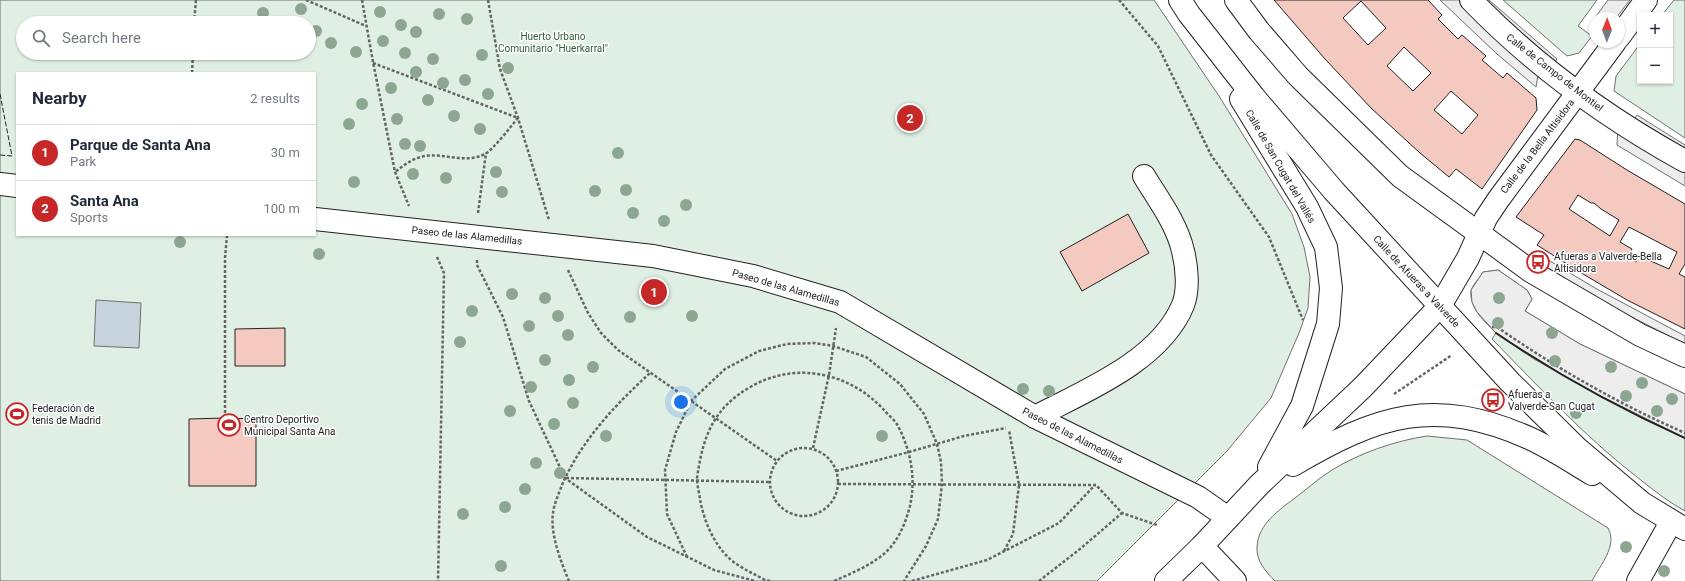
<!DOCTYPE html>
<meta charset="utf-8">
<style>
body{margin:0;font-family:Roboto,sans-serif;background:#f6f6f7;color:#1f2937}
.controls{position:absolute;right:12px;top:12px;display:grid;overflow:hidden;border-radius:0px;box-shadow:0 1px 3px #0004}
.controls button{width:36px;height:36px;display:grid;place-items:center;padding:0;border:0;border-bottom:1px solid #e0e1e3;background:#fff;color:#1f2937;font:20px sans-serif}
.compass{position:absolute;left:1589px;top:12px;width:36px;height:36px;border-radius:50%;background:#fff;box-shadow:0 1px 3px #0004;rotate:1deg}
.you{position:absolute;left:681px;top:402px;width:14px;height:14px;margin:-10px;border:3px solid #fff;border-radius:50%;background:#1a73e8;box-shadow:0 0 0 6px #1a73e833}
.badge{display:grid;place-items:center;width:26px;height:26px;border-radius:50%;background:#c62828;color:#fff;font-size:13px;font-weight:700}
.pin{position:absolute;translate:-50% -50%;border:2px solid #fff;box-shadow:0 1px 4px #0006}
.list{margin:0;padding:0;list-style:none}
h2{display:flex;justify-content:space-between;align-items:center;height:52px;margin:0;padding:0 16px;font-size:17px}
h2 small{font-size:13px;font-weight:400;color:#747a83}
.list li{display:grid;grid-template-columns:26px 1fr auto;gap:12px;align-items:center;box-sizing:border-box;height:56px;padding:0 16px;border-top:1px solid #e0e1e3}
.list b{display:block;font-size:15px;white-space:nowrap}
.list p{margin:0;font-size:13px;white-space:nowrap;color:#747a83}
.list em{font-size:13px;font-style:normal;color:#747a83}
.icon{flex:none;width:22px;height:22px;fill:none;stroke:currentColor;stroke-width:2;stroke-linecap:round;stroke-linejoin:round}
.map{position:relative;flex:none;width:1685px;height:581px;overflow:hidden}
.search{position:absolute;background:#fff;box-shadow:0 1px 3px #0004;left:16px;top:16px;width:300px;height:44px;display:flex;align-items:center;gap:10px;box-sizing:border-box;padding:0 14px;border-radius:22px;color:#747a83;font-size:15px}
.panel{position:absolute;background:#fff;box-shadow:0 1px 3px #0004;left:16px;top:72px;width:300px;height:164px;border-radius:0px}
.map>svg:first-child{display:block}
</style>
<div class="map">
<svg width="1685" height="581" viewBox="0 0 1685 581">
<rect width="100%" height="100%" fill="#fff"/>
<!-- green -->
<g fill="#e0efe3" stroke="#6f6f6f" fill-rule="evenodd">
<path d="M0 0H1154L1219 96 1292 214 1304 247 1310 277 1308 308 1299 333 1271 398 1227 451 1097 581H0ZM23 23H309V53H23ZM17 73H315V235H17Z"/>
<path d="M1503 0H1597L1578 26 1592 36 1579 53 1567 56Z"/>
<path d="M1674 0H1685V138L1614 91 1616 76 1640 44V81H1670V15H1662Z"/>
<path d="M1498 270 1527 290 1532 299 1525 311 1580 344 1685 394V511C1670 503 1656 492 1642 481 1587 439 1540 388 1492 339L1496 333C1485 322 1469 308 1471 291 1472 285 1480 278 1483 272Z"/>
<path d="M1427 436 1467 440 1608 528C1618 546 1600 565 1592 581H1275C1266 572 1256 561 1257 547 1258 524 1279 510 1295 498 1307 489 1319 478 1332 470 1360 453 1394 441 1427 436Z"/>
</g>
<!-- parking -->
<g fill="#ededed" stroke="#6f6f6f">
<path d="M1440 0H1464L1539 69 1536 87 1497 54Z"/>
<path d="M1478 0H1489L1557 59 1552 66Z"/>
<path d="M1608 0H1630L1616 18H1595V25L1591 23Z"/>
<path d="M1637 115 1685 145V155L1632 123Z"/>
<path d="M1618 127 1685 168V186L1617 145Z"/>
<path d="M1540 255 1595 288 1685 336V344L1608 305 1533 259Z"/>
<path d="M1498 270 1527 290 1532 299 1525 311 1580 344 1685 394V438L1595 393 1534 359 1496 333 1477 312 1472 302 1471 290 1483 272Z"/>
</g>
<!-- water -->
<path fill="#c7d3dd" stroke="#6f6f6f" d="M96 300 141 303 139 348 94 346Z"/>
<!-- building -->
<g fill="#f3c9c0" stroke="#222" fill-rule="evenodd">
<path d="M1274 0H1428L1442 15 1438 19 1458 39 1462 35 1486 56 1482 60 1503 78 1507 73 1536 98 1537 110 1482 189 1456 169 1449 177 1420 153 1371 108 1325 59ZM1361 1 1386 28 1368 45 1343 18ZM1404 47 1431 73 1413 91 1387 66ZM1451 91 1478 115 1462 134 1434 110Z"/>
<path d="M1575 139 1580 140 1627 170 1685 204V264L1679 274 1685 277V329L1627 300 1578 271 1537 245 1544 235 1516 217ZM1578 195 1591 203H1594L1601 209 1619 220 1610 236 1569 209ZM1629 227 1677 252 1669 269 1646 259 1640 254 1636 262 1628 257 1632 249 1620 242Z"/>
<path d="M1128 214 1149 253 1082 291 1060 252Z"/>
<path d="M285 328V366H235V329Z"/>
<path d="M225 418 256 419V486H189V419Z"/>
</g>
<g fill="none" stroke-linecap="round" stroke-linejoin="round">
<!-- minor casing -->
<g stroke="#222" stroke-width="24">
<g id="minor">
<path d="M1180 0 1189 14 1254 97 1334 191 1510 382 1578 449 1642 503 1685 529"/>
<path d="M1236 0 1259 31 1298 76 1400 176 1532 272 1640 335 1685 356"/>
<path d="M1471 0C1533 64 1607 118 1685 161"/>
<path d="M1619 37 1646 0"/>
<path d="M1241 99 1307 207 1326 247 1331 288 1328 324 1302 406 1269 467"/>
<path d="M0 184 17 186"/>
<path d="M315 219 653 256 753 276 840 302 1035 417 1198 497 1228 518"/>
<path d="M1035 417C1085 391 1160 361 1183 305 1189 290 1187 267 1183 251 1177 224 1158 199 1144 176"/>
<path d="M1293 465C1378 415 1434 396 1529 438 1551 448 1572 462 1592 474"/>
<path d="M1202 546 1235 581"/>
<path d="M1166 581 1202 546 1259 485 1363 387 1440 306 1468 258 1486 218 1498 200 1615 42"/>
<path d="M1638 581 1671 522"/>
</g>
</g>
<!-- path -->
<g stroke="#646464" stroke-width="2.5" stroke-dasharray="3 2" stroke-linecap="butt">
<path d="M306 0 366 26"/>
<path d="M362 0 373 62 395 172 409 206"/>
<path d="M488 0 500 69 518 118 549 220"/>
<path d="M1119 0 1158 46 1211 155 1269 237 1303 320"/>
<path d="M194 23 196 0"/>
<path d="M373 63 518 118C511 126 493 150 485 154 465 164 445 153 425 156 413 158 404 165 395 172"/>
<path d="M192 73 193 53"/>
<path d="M478 213 486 153"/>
<path d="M437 257 444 273 438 581"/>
<path d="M477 260V265L503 317 529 401 565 478 647 537 714 570 755 581"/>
<path d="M568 270 588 313 601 333 618 350 777 461"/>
<path d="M1492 327H1497C1556 368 1619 404 1685 433"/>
<path d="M1394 394 1452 355"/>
<path d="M225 418V258L227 235"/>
<path d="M813 448 829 375 836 328"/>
<circle cx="804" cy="482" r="34"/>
<path d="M836 471 909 452 964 436 1006 428"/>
<path d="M566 478 770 482"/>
<path d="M838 484 1096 485 1122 513 1157 525"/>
<path d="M1004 551 1013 534 1019 485 1009 430"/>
<path d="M687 557 667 514 665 470 676 432 691 401 725 369 759 351 787 344 814 343 833 346 866 357 900 384 924 414 937 444 941 462 942 484 938 519 926 546 904 581"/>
<path d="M569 581C561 562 550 534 553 513 554 504 559 493 562 485 581 441 615 405 650 373"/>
<path d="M770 581 765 580C756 575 747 571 738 565 717 552 704 523 700 499 699 492 697 485 697 478 703 436 713 408 752 386 797 361 850 373 884 410 888 415 895 420 898 426 911 451 916 478 910 506 906 521 900 537 889 549 875 564 852 573 834 581"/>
<path d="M912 581 987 560 1059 523 1095 485"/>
<path d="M1039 581 1080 549 1122 513"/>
</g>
<!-- minor -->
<use href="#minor" stroke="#fff" stroke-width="22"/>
<!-- fence -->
<path stroke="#222" stroke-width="1" stroke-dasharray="5 2" stroke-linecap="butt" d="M0 94 12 156 0 155"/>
<!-- wall -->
<path stroke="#222" stroke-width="2" d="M1496 333C1555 373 1620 409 1685 438"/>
</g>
<!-- trees -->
<g fill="#8da692">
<circle cx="301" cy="9" r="6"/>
<circle cx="380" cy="12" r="6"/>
<circle cx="263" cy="13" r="6"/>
<circle cx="439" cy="14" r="6"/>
<circle cx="467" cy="19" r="6"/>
<circle cx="401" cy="25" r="6"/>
<circle cx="316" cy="31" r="6"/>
<circle cx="416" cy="32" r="6"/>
<circle cx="383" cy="41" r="6"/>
<circle cx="331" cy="43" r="6"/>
<circle cx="356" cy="52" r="6"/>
<circle cx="405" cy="53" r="6"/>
<circle cx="482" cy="55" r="6"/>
<circle cx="433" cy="59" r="6"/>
<circle cx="508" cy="68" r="6"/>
<circle cx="416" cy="72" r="6"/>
<circle cx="465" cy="80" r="6"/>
<circle cx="443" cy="83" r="6"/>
<circle cx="391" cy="88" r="6"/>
<circle cx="488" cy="94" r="6"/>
<circle cx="428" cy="100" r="6"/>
<circle cx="362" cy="104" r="6"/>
<circle cx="454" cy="116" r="6"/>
<circle cx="397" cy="119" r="6"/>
<circle cx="349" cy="124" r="6"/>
<circle cx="480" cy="129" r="6"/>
<circle cx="405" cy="144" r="6"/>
<circle cx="420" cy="146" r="6"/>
<circle cx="618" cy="153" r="6"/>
<circle cx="496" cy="172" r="6"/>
<circle cx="413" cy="174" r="6"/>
<circle cx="446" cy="178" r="6"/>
<circle cx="354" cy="182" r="6"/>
<circle cx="626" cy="190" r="6"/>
<circle cx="595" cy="191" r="6"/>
<circle cx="502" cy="192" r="6"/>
<circle cx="686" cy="205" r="6"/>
<circle cx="633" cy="213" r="6"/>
<circle cx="664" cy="221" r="6"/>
<circle cx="180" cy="242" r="6"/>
<circle cx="319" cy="254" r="6"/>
<circle cx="512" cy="294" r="6"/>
<circle cx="545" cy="298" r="6"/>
<circle cx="1499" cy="298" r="6"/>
<circle cx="472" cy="311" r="6"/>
<circle cx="558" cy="316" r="6"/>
<circle cx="692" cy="316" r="6"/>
<circle cx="630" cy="317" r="6"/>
<circle cx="1498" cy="323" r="6"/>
<circle cx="529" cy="326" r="6"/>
<circle cx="1552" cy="333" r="6"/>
<circle cx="568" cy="335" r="6"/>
<circle cx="460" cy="342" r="6"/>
<circle cx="545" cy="360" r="6"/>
<circle cx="1555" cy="361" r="6"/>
<circle cx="593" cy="367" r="6"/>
<circle cx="1611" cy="367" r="6"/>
<circle cx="569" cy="380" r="6"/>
<circle cx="1642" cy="383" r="6"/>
<circle cx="531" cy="387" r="6"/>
<circle cx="1023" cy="389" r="6"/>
<circle cx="1049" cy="391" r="6"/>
<circle cx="1626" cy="396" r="6"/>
<circle cx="1672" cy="399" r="6"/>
<circle cx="573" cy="403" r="6"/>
<circle cx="510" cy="411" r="6"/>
<circle cx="1657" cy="411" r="6"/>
<circle cx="1576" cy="413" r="6"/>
<circle cx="554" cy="424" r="6"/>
<circle cx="606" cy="436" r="6"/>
<circle cx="882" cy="436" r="6"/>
<circle cx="536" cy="463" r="6"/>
<circle cx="560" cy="473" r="6"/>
<circle cx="525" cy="489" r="6"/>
<circle cx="505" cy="507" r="6"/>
<circle cx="463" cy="514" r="6"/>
<circle cx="1626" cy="547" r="6"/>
<circle cx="501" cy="566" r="6"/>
<circle cx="1664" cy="571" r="6"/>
</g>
<!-- icons -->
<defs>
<g id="bus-ring" transform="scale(1.15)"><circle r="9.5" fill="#fff" stroke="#c62828" stroke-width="1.5"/><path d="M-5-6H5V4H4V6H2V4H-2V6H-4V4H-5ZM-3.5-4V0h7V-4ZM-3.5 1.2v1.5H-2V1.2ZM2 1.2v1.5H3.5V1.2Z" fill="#c62828"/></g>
<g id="stadium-ring" transform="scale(1.15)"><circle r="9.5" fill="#fff" stroke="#c62828" stroke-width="1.5"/><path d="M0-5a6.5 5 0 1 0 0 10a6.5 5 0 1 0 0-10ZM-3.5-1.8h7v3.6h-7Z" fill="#c62828"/></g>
</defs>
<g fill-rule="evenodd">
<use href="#bus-ring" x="1538" y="262"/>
<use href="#bus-ring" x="1493" y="400"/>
<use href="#stadium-ring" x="17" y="414"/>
<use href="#stadium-ring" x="229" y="425"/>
</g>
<g text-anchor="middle" stroke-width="3" stroke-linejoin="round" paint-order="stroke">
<!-- park labels -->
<g font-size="10" fill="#2f5e38" stroke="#fff">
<text x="553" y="40">Huerto Urbano<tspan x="553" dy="12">Comunitario "Huerkarral"</tspan></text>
</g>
<!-- street labels -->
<g font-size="10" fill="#222" stroke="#fff">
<text transform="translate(1555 72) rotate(38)" y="4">Calle de Campo de Montiel</text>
<text transform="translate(1537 146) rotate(-53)" y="4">Calle de la Bella Altisidora</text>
<text transform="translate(1281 166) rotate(60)" y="4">Calle de San Cugat del Vallés</text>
<text transform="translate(467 235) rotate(6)" y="4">Paseo de las Alamedillas</text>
<text transform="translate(1417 281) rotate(47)" y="4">Calle de Afueras a Valverde</text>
<text transform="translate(786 287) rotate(16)" y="4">Paseo de las Alamedillas</text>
<text transform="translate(1073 435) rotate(27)" y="4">Paseo de las Alamedillas</text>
</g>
<!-- poi labels -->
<g font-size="10" fill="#222" stroke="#fff" text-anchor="start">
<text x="1554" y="260">Afueras a Valverde-Bella<tspan x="1554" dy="12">Altisidora</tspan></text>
<text x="1508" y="398">Afueras a<tspan x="1508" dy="12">Valverde-San Cugat</tspan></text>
<text x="32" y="412">Federación de<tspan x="32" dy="12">tenis de Madrid</tspan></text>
<text x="244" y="423">Centro Deportivo<tspan x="244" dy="12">Municipal Santa Ana</tspan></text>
</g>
</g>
</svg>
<div class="controls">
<button>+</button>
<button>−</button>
</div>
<svg class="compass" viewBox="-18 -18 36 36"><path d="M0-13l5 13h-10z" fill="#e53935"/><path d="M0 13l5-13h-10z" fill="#747a83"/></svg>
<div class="you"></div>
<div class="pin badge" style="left:654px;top:292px">1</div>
<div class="pin badge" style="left:910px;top:118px">2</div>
<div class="search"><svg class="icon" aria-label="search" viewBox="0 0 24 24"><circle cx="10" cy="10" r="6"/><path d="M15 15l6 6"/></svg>Search here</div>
<section class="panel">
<h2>Nearby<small>2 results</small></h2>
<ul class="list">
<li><span class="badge">1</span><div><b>Parque de Santa Ana</b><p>Park</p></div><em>30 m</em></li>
<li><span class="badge">2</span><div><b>Santa Ana</b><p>Sports</p></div><em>100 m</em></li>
</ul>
</section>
</div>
